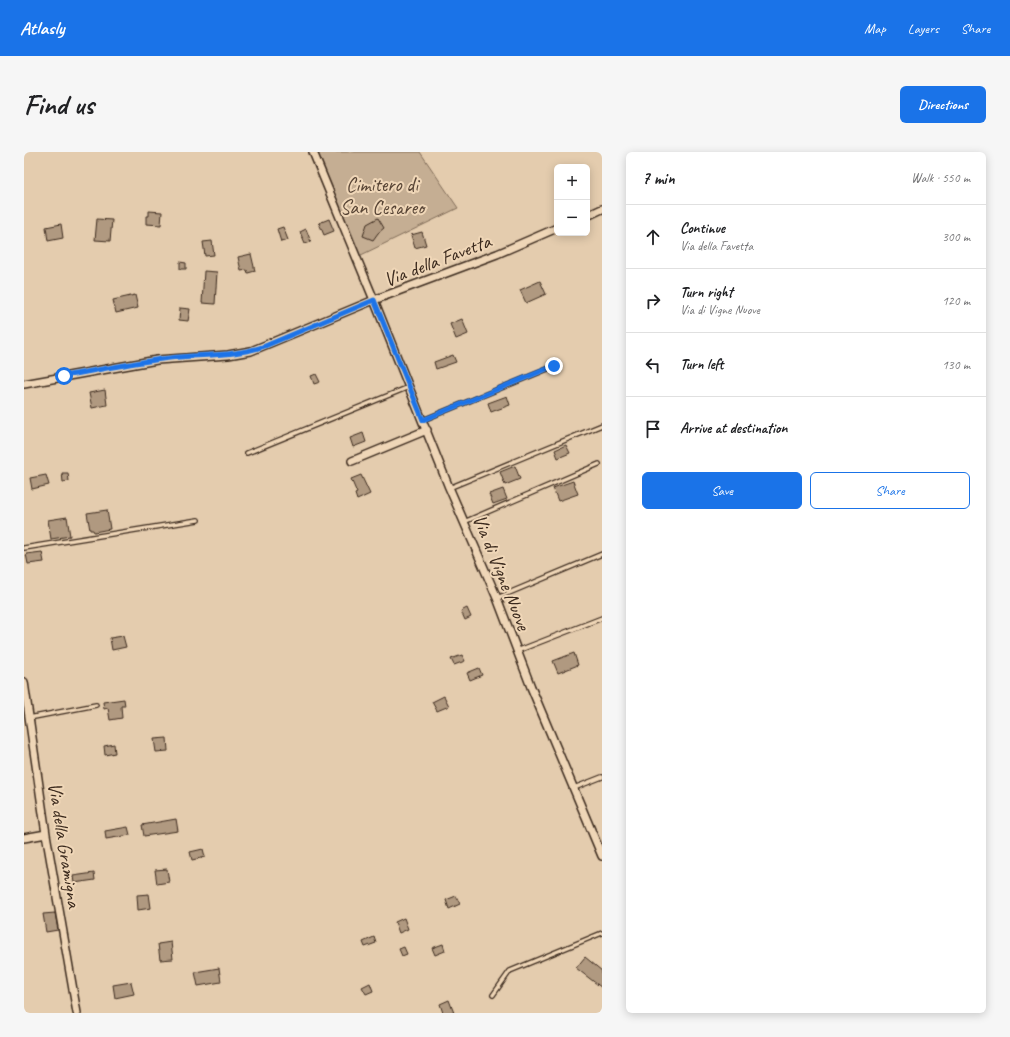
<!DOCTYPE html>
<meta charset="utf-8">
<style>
body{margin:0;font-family:Caveat,sans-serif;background:#f6f6f6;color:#202124}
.controls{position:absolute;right:12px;top:12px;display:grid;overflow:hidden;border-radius:6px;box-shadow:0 2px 10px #0003}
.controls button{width:36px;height:36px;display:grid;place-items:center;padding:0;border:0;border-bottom:1px solid #e0e0e0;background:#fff;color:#202124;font:20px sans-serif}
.stop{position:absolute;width:12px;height:12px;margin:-9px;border:3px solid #1a73e8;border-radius:50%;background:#fff}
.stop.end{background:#1a73e8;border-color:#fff;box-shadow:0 1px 4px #0008}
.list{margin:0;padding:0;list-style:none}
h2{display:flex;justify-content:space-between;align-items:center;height:52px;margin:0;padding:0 16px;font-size:17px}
h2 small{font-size:13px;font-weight:400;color:#757577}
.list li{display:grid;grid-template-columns:26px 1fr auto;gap:12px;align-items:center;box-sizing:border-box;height:64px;padding:0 16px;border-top:1px solid #e0e0e0}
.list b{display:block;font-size:15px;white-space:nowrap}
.list p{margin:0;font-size:13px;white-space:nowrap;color:#757577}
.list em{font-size:13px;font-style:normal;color:#757577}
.actions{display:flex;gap:8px;padding:12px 16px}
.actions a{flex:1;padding:9px 0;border:1px solid #1a73e8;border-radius:6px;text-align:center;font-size:14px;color:#1a73e8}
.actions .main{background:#1a73e8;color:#fff}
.icon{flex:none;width:22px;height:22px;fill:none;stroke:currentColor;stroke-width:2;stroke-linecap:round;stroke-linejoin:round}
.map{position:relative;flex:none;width:578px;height:861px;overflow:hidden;border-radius:6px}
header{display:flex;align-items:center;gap:24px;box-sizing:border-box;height:56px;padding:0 20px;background:#1a73e8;color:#fff}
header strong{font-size:19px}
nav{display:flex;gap:22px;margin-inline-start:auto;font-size:14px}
.intro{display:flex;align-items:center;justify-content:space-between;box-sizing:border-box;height:96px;padding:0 24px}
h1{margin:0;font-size:28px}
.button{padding:10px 18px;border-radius:6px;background:#1a73e8;color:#fff;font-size:14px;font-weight:700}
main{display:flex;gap:24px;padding:0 24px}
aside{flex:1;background:#fff;border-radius:6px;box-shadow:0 2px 10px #0003}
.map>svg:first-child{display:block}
</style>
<header>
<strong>Atlasly</strong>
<nav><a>Map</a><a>Layers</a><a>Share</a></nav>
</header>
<div class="intro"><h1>Find us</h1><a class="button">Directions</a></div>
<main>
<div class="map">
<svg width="578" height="861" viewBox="0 0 578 861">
<rect width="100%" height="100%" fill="#e4ccae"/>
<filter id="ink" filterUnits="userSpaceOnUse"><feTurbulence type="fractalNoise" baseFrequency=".025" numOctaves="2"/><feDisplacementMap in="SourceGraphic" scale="8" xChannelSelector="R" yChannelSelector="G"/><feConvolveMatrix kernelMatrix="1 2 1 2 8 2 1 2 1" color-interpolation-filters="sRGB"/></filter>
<g filter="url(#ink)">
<!-- green -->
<path fill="#c5ae93" stroke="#806c58" d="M292,0H396L434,56L335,104Z"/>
<!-- building -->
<path fill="#b09980" stroke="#3b2a1e" d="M125,59L138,60L137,73L122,72V64H125Z
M354,66L360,76L354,81L349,88L339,84L343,72Z
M73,67L88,68L86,89L71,88Z
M305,67L310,79L300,83L295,71Z
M37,72L39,86L24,89L22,75Z
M259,75L264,88L257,90L253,77Z
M282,77L287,90L281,92L276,80Z
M398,80L402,93L391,96L387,83Z
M188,89L190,103L181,104L179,90Z
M227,102L231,119L224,121L223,118L217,119L214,105Z
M156,110L162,111V117H156Z
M180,119L193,120L191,152L178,151Z
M516,129L522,142L502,151L496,138Z
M111,143L114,156L92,161L89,148Z
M156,156L166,157L164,169L155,168Z
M438,167L444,182L432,187L426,172Z
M429,203L432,210L412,217L410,210Z
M292,222L296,230L290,232L287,224Z
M81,238L83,253L68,256L65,241Z
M483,244L486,253L467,260L464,251Z
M339,281L342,290L329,295L326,286Z
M542,293L546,301L534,306L531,298Z
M491,314L496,327L481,333L476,320Z
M38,321H44L45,329L39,330Z
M22,323L25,333L8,337L6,326Z
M337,323L346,342L333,348L331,342L333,341L327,327Z
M549,329L554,342L534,349L529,336Z
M479,337L483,347L469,352L465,342Z
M83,358L86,377L70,380L69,378H66L63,361Z
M43,365L46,384L27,387L24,368Z
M18,400L20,410L4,412L2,402Z
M443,456L447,465L441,468L437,459Z
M99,484L102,495L88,498L86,486Z
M550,501L554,513L534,521L529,509Z
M438,503L441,509L430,513L427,507Z
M455,516L458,523L446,528L443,521Z
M420,544L425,554L413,559L408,550Z
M100,547L101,554H97L98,566L86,568L84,556L80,557L79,550Z
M143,586L144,599L132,600L130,587Z
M90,592L91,601L81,603L80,594Z
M152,667L154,679L120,684L118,673Z
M104,675L106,683L82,687L81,679Z
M179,697L181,705L168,708L166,700Z
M143,717L145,730L133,732L131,718Z
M70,721L71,728L50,731L49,724Z
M125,742L127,756L114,758L113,743Z
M432,744L436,752L425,757L422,748Z
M31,761L34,778L22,780L19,762Z
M380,766L384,777L375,781L371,770Z
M350,785L352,791L341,795L339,790Z
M147,790L149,807L136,808L134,792Z
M419,792L421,799L411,803L408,796Z
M380,795L383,802L378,804L375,797Z
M561,805L578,819V836L552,816Z
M195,816L197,830L174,834L171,820Z
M107,830L110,842L91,846L89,833Z
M346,831L349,839L342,842L338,835Z
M425,848L430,861H419L416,852Z"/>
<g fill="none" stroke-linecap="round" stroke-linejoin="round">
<!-- service casing -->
<g stroke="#3b2a1e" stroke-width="6">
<path id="service" d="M399,268L531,214
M223,301L385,235
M425,336L578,273
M440,370L575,312
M0,396L174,368
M473,446L578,402
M493,499L578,466
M5,566L72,553
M550,636L578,625
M469,843L486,819L578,781"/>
</g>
<!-- minor casing -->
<g stroke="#3b2a1e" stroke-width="10">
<path id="minor" d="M289,0L350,148L424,333L473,446L507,535L578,704
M563,64L578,57
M0,232L133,208L204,203L227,199L350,148L473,102L533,76
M328,309L403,278
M0,530L22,682L53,861
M0,686L22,682"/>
</g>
<!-- service -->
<use href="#service" stroke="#efd6b7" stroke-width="3.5"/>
<!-- minor -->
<use href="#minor" stroke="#efd6b7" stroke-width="7"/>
</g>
</g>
<g fill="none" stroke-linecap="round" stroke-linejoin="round" filter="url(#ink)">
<!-- route -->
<path stroke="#1a73e8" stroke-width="5" d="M40,224C75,218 111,210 146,206C179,202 210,205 241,194L350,148L399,268L530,214"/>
</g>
<g text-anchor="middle" stroke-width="4" stroke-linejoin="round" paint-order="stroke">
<!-- park labels -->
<g font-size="20" fill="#574435" stroke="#efd6b7">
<text x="358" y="39">Cimitero di<tspan x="358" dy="23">San Cesareo</tspan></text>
</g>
<!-- street labels -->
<g font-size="20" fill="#3b2a1e" stroke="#efd6b7">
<text transform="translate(413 108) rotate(-21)" y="7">Via della Favetta</text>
<text transform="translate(478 420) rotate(68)" y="7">Via di Vigne Nuove</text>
<text transform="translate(41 693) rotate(81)" y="7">Via della Gramigna</text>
</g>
</g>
</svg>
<div class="controls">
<button>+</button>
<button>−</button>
</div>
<div class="stop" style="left:40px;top:224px"></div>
<div class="stop end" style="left:530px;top:214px"></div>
</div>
<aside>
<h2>7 min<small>Walk · 550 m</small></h2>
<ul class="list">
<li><svg class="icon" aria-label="ahead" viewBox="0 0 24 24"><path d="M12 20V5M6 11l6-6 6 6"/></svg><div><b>Continue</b><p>Via della Favetta</p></div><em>300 m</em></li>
<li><svg class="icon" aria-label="right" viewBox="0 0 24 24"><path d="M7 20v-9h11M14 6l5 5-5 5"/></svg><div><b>Turn right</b><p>Via di Vigne Nuove</p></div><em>120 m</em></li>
<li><svg class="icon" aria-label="left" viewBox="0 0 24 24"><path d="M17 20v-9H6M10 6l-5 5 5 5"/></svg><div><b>Turn left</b></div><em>130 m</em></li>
<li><svg class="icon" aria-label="arrive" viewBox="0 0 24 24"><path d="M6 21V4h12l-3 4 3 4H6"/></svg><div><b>Arrive at destination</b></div></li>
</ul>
<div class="actions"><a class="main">Save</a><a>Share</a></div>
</aside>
</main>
